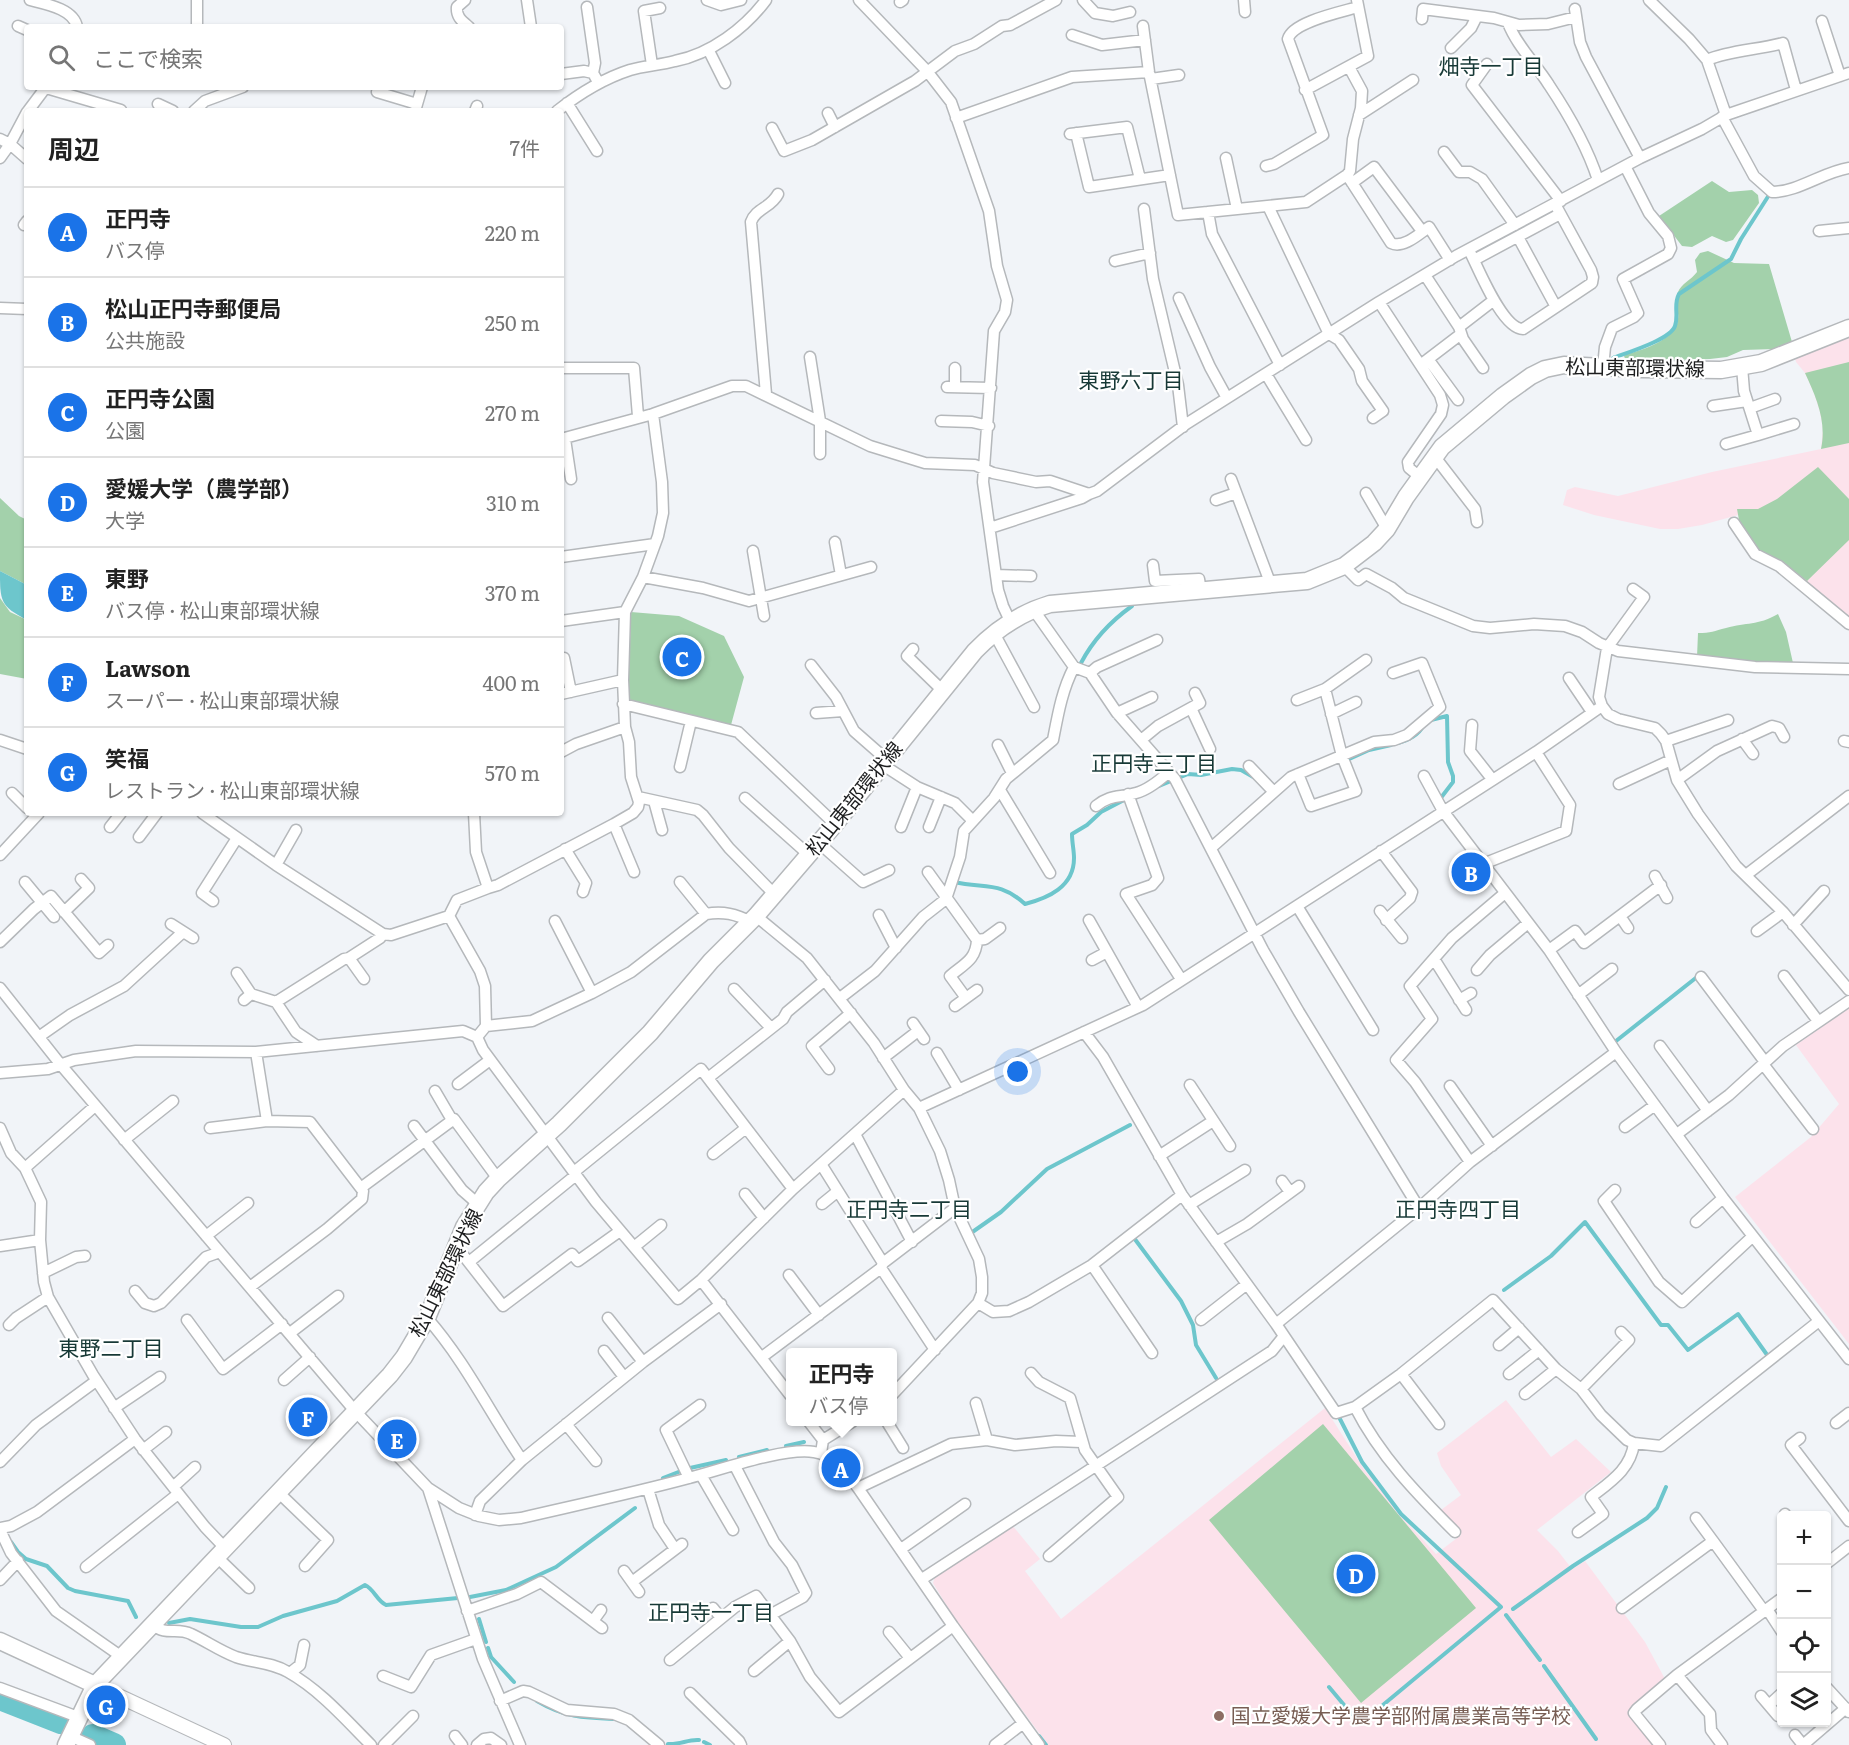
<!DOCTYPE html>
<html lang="ja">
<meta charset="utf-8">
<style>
body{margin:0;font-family:Literata,"Noto Sans JP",serif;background:#f6f6f6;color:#222}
.controls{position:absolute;right:18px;bottom:18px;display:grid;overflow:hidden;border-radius:6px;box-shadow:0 2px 4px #0004}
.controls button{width:54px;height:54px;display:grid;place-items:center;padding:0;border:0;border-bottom:2px solid #e0e0e0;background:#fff;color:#222;font:30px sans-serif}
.you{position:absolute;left:1018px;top:1072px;width:21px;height:21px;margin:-15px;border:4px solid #fff;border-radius:50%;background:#1a73e8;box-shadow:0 0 0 9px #1a73e833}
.badge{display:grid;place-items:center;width:39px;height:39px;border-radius:50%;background:#1a73e8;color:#fff;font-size:20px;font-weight:700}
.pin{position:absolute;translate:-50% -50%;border:3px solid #fff;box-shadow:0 2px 6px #0006}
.popup{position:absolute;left:786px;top:1348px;width:111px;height:78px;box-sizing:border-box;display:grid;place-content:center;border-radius:6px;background:#fff;filter:drop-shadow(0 2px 4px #0005);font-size:20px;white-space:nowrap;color:#767676}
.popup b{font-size:22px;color:#222}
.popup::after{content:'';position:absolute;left:50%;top:100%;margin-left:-12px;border:12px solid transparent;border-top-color:#fff}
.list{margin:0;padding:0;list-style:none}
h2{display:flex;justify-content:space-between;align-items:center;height:78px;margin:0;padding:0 24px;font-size:26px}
h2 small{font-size:20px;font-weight:400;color:#767676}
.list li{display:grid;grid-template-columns:39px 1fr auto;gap:18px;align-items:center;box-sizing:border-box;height:90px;padding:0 24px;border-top:2px solid #e0e0e0}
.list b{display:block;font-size:22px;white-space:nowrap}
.list p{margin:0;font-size:20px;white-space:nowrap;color:#767676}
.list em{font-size:20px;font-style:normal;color:#767676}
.icon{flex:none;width:33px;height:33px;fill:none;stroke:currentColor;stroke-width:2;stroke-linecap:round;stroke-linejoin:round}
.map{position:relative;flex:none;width:1849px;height:1745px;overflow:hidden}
.search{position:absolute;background:#fff;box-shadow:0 2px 4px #0004;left:24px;top:24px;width:540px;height:66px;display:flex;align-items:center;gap:15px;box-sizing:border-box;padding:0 21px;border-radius:6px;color:#767676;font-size:22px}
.panel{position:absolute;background:#fff;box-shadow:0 2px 4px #0004;left:24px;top:108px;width:540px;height:708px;border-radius:6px}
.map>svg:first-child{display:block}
</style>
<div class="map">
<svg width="1849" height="1745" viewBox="0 0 1849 1745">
<rect width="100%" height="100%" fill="#f1f4f8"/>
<!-- education -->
<path fill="#fce2eb" d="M1849,337V618L1782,561L1762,553L1739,520L1738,515L1702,525L1678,529H1660L1594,515L1563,505L1567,490L1575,487L1618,496L1712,472L1821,449L1823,428L1820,412L1814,393L1805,373L1796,362L1795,357Z
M1849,1008V1344L1735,1197L1811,1137L1839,1104L1796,1045Z
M1506,1400L1551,1457L1576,1439L1611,1472L1537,1530L1558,1551L1572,1569L1585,1561L1645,1642L1665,1679L1635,1704L1629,1713L1655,1745H1048L956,1621L933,1583L935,1577L1012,1525L1040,1559L1025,1571L1061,1619L1325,1408L1364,1469L1401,1516L1436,1554L1461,1535L1441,1510L1461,1495L1441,1466L1437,1453Z"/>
<!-- green -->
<path fill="#a3d1ab" d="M1712,181L1729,192L1752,190L1758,195L1759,203L1733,240L1726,242L1712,236L1692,247L1682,246L1659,216Z
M1708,251L1734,263L1769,264L1792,342L1774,349L1743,350L1727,357L1710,359L1671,360L1625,359L1624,356L1627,354C1643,350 1677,339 1678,319C1679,310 1675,301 1678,292C1681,284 1691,280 1697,272L1695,260L1700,253Z
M1849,362V443L1821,449C1827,421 1816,397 1805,373Z
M1818,467L1849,499V540L1807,581L1781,561L1758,550L1739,520L1737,509H1758L1777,499Z
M0,498L19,516L27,520V585L0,571Z
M0,598L10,612L27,620V679L0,674Z
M631,612L679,616L724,636L744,677L731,725L628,700Z
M1778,614L1786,632L1793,663L1771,664L1697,657L1698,633C1711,633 1714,631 1726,628C1747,622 1757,626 1778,614Z
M1323,1424L1476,1608L1361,1703L1209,1520Z"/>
<!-- water -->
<path fill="#6dc6cc" d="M0,571L27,585V620C0,606 0,601 0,571Z"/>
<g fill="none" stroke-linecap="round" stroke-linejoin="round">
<!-- stream -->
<path stroke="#6dc6cc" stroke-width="4" d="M1613,358C1626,353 1670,340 1675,326C1679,315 1673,305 1679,294L1731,259L1741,239L1769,195
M1081,663C1093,640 1111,621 1132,606
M1431,720L1447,716L1448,762L1453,776V782L1440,799
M1398,743C1407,741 1419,735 1423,726
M1347,760L1369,750L1391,745
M1159,786L1188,774L1201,775L1232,769L1241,770L1255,778
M954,882C985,889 1000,881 1025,904C1048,898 1074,887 1074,858C1074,850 1072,843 1072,834L1087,825L1101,812L1124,800
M1616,1041L1697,977
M971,1233L1001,1212L1047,1169L1130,1125
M1134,1238L1181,1301L1193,1325L1196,1345L1216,1378
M1504,1290L1551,1256L1585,1222L1661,1325H1668L1688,1350L1738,1314L1770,1359
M786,1446L804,1442
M739,1457L767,1450
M690,1468L726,1460
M663,1478L681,1471
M11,1542L18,1552L26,1559L47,1566L68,1588L75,1591L128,1601L136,1617
M470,1597L506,1590L556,1567L635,1508
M1513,1609L1573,1566L1647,1518L1657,1508L1666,1487
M1506,1615L1540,1660
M479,1619L486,1642
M169,1623L190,1619L241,1627H258L283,1616L337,1601L365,1585C374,1589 377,1601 386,1605L458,1598
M488,1648L491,1657L514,1682
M1544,1666L1596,1739
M1329,1687L1360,1724L1501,1607L1401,1514L1362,1462L1340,1419
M537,1701C564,1717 583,1718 613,1719
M1039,1736L1046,1745
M704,1742L710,1745
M668,1744C680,1745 688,1739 699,1740"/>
<!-- river -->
<path stroke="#6dc6cc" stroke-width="24" d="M0,1698L61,1722
M93,1736L114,1745"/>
<!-- minor casing -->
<g stroke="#b5b8bb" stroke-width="13">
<path id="minor" d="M30,0C46,4 74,9 77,27
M465,0L457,7C456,17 462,21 469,27
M527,0L531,27
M707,0L721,5L741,0
M859,0L927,71L951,102L989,211L997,266L1007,300L1005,312L994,331L983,482L998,590L1003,606L1010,621
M1083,0L1095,13L1113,16L1130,12
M1244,0L1245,12
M1649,0L1689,39L1707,60L1726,115
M900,2L903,0
M587,7L595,63L593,73L598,82
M1575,9L1580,42L1586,57L1640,158
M1422,19L1423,9L1494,18L1519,25L1548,24L1576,17
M1822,21L1840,76
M1508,23C1517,46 1536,64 1549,85C1569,115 1587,146 1598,180
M18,26L27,30
M1143,26L1149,72L1178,215L1306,202L1347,175L1350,171L1353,139L1361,108L1362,91L1349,67
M197,27V0
M1072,35L1102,45L1145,40
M1451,48L1471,28L1477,16
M708,49L725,83
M1707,60C1730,50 1758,50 1783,43L1796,90
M1487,64L1472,85L1561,201
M652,65L644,11L660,8
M561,74L584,71L593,73
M1151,79L1179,75
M46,88L121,110
M1305,90L1368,56L1357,0
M377,92L417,104
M567,103L597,151
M158,104L173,111
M28,111L46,87
M194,111L205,101L243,87
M415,111L422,87
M475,111L477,106
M557,111C580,93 602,79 630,70C644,66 660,65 675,61C711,54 745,28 766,0
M828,113L835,127
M1359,115L1413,80
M1722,117L1754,176L1772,192C1798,192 1823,172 1849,168
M956,118L1072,77L1149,72
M772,128L784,151L812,140L915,81L955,51L974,44L1002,26L1010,25L1056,0
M1076,133L1089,187L1170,175
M1070,134L1127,127L1140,179
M0,139L10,144L27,159
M1444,152L1459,172H1470L1482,179L1515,225
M0,158L10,144L27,112
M1226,158L1237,209
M1266,166L1274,164L1323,135L1288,39C1292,22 1341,12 1358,7
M1347,175L1391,243C1403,249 1419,234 1429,227L1450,260
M1352,183L1374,167L1422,231
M1268,206L1329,334L1339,340L1359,369L1362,381L1383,411L1373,418
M1144,209L1153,279L1178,385L1183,427
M1208,212L1212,234L1280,365
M24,225L27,221
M1819,231L1849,228
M1518,237L1556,307
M1469,250C1478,267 1502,329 1523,329L1592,283L1593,277L1591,270L1555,204
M1474,260L1560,214
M1115,261L1150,253
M1425,275L1459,327L1463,339L1483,368
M1179,298L1210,367L1227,398
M1379,302L1440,395L1443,405L1441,414L1408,462L1409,468L1420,477
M0,308L27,309
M1459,327L1494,300
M810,357L820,421V454
M1428,359L1458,400
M1423,363L1461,334
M1603,367L1605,347L1612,328L1634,317L1638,313L1623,279L1668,254L1671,248L1668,236L1649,213L1625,166
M561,368H634L638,416
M955,368V387
M1266,374L1306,440
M947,387L991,388
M766,394L751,222C756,208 771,208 778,194
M1713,406L1747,401
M1750,408L1775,399
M941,421L972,422L989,426
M1758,435L1794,424
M561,439L653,414L732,386H746L870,446L925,463L975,465L993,473L1036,482L1050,481L1089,494L1097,491L1186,424L1379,302L1456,256L1640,158L1702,129L1726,115L1849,73
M565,439L571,479
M1726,444L1758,435L1744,391L1742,367
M1435,457L1475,509L1477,522
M1231,479L1271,585
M1366,493L1387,529
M1216,500L1236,493
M1734,523L1755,554L1779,566L1849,624
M990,528L1082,498L1089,494
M835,542L841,575
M753,551L764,616
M561,557L655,544
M1153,565L1155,581L1199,579L1201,591
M1344,566L1358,580L1366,574L1392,588L1404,598L1473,626L1490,628L1534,624L1565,626L1582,632L1599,643L1618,651L1755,667L1849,669
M996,575L1031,576
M643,577L703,588L749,601L871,567
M1633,589L1644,597L1607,648L1599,697L1602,706L1608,714L1618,719L1655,728L1661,734L1666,741L1677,780L1698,814L1736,866L1783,912L1849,990
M1033,609L1074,667L1090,673L1117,713L1175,779L1263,950L1299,1012L1419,1208
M561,621L625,612
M994,633L1034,707
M913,649L907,656L943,691
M564,658L571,692
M811,665L836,697L854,731L887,760
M1090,673L1097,667L1157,640
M1569,678L1592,712
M561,694L623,680
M1297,700L1325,689L1366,660
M623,704L738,732L835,824
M1191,708L1210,749
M816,713L843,711
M1117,713L1152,697
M1331,714L1356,702
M1472,725L1470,751L1492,779
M1742,739L1753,754
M0,740L27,749
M1141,740L1158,726L1200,703L1195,693
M1666,741L1728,720
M1844,741L1849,742
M998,745L1012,773
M561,752L576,744L625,727L623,680L625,612L643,577L658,536L663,513L662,482L653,414
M883,765L917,787L955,803L972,820
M1249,766L1274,792
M680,767L691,721
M1298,774L1311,806L1356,791L1342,756L1325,689
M1424,776L1443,811L1549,950L1616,1052L1723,1198L1849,1359
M1677,780L1717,751L1772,726L1779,728L1784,737
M1619,784L1671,760
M1000,790L1050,873
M12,793L27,808
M1128,794L1158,878L1152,885L1126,894L1181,979
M638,797L697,810L703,815L729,848L775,895
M745,798L809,855
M654,801L662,830
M1096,806C1111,794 1119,798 1136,793C1148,790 1160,780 1169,772
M202,813L276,865L383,934L391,935L449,916
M474,813L476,852L488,888L457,900L449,916L480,971L485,986L486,1026L477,1037
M614,824L634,872
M110,827L121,813
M901,827L917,787
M929,827L941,797
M139,837L157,813
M819,843L863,882L889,870
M1211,848L1291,777L1374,742L1394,740L1407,735L1440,707L1422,663L1393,673
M565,849L586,883L583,892
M1381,851L1412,892L1410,898L1386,920
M0,855L39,813
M1483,864L1566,831L1570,805L1536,752
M276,865L296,830
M928,872L977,940C976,960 964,964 950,976L966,998
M1746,875L1849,796
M1655,876L1667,898
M25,882L54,917
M680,882L706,914C723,911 736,914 751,922
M488,888L498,885L614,824L633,813L638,807L639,802L631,777L629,742L625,727
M213,901L202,893L237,838
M1297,906L1373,1030
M1380,911L1402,938
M64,912L89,888L81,879
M879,915L896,948
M756,916L807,958L874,1043L904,1090L919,1108L940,1151L949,1180L955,1208L979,1259L982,1277V1293L978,1303L892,1395
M1620,916L1628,928
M1089,920L1138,1007
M555,921L592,993
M171,924L193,938
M1793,925L1824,891
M1757,931L1783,912
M977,940L985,939L1000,928
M0,942L34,909L51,896L99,953L108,945
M1549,950L1575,931L1584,943L1661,885
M1434,959L1466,1010
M1092,960L1107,952
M1477,970L1490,955L1528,923
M237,973L251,994L244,1000
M1784,976L1818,1021
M1701,977L1765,1062
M364,979L349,958L380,938L383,934
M0,988L61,1065L355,1411L428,1488L459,1508L479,1516L499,1520L521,1518C577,1505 633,1493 689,1478C720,1470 784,1447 814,1452C835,1455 846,1472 858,1488L953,1626L1039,1745
M734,989L771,1028
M251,994L276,1002L296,1032L317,1046
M1578,995L1612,969
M840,998L875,971L923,917L946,899L960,857L964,831L994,798L1006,779L1053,740C1058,714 1062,690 1074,667
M1459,1000L1471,993
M276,1002L344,959L349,958
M955,1006L977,990
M913,1023L924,1039
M486,1026L532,1021L592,993L631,972L706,914
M1084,1032L1103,1057L1182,1195L1276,1324L1336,1413L1355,1407L1401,1374L1493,1300L1556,1369L1581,1389L1601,1415L1627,1440L1634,1443L1661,1446L1819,1321
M40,1036L70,1015L124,986L183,932
M1660,1046L1708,1111
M256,1052L267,1121
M937,1053L959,1090
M883,1058L918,1031
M1763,1064L1813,1129
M829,1069L812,1046L851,1013
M0,1073L48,1069L74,1060L136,1051L256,1052L463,1031L477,1037L483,1050L596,1202L678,1299L701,1280L793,1189L904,1090
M708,1078L783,1019L787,1012L825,980
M458,1084L490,1060
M1190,1085L1230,1146
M1450,1086L1492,1146
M435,1091L452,1120
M919,1108L1143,1005L1536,752L1602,706
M414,1126L462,1190L478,1204
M1625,1127L1655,1105
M0,1128L11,1153L25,1168L41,1202L40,1240L44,1282L48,1297L93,1375L135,1439L205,1527L225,1548
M210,1128L267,1121L310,1122L363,1191L362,1199L327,1229L250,1287
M855,1134L912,1242
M1677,1134L1729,1095L1783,1046L1849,1001
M124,1140L173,1101
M713,1154L746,1128
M1159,1156L1213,1121
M1470,1162L1415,1082L1396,1060L1432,1019L1410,986L1452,938L1505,893
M821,1164L883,1263L881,1268
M25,1168L95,1106
M574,1172L701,1069L793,1189
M1282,1181L1290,1192
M362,1187L454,1119L498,1179
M1615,1190L1604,1201L1659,1282L1682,1302L1752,1237
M745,1194L764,1218
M822,1204L838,1191
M1189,1205L1245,1170
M1696,1222L1723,1198
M206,1236L248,1203
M1216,1242L1247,1224L1299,1186
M0,1246L40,1240
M456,1246L503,1306L572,1254L578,1261L620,1231
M634,1247L661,1225
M469,1262L576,1175
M883,1263L955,1208
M1092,1265L1152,1353
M43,1273L76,1257L85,1256
M789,1275L819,1315
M701,1280L790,1395
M135,1291L145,1303L154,1306L161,1303L206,1257L220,1252
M978,1303L993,1312L1009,1311L1029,1302L1092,1265L1182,1195
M427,1318C465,1361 490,1413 522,1460L643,1362L721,1304
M608,1318L643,1362
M187,1320L223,1369L282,1324
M1201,1320L1247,1284
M1276,1324L1419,1208L1470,1162L1616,1052
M9,1325L16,1318L48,1297
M290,1333L338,1296
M1499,1345L1519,1328
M604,1351L624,1377
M762,1357L881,1268L935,1350
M1031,1373L1039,1382L1070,1398L1085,1450L1118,1497L1049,1556
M1401,1374L1439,1424
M1509,1374L1539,1350
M284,1380L310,1357
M1581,1389L1629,1340L1621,1332
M1525,1394L1556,1369
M976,1403L987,1440
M1355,1407C1380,1456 1417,1494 1455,1532
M114,1408L160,1377
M809,1422L823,1440L821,1453
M887,1422L903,1448
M1836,1423L1849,1413
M566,1424L596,1461
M1800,1438L1791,1445L1849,1521
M823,1440L852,1422
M143,1450L166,1432
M0,1462L36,1425L96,1381
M735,1466L774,1542L792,1565L806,1593L803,1597L770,1615
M701,1475L733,1530
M689,1478L666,1430L700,1405
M173,1487L195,1467
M428,1488L483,1659L520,1745
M858,1488L951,1444L987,1440L1015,1445L1056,1441L1081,1442
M648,1489L659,1525L675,1549
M278,1492L328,1540L305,1566
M1785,1514L1786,1516
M475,1515L480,1501L522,1460
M1696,1518L1713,1541
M0,1528L11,1526L37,1512L135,1439
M0,1530L11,1553L56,1611L122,1657
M1578,1532L1603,1514L1591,1497C1610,1482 1631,1469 1634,1443
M901,1549L965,1504
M217,1557L249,1588
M1826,1564L1849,1546
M86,1567L178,1494
M624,1571L639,1592
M922,1579L1272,1351L1284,1336
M0,1580L18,1561
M632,1582L682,1544
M713,1608L721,1618
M1622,1608L1713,1541L1764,1611
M1767,1609L1782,1632
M467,1611L517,1594L541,1582L602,1628
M593,1621L601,1610
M153,1625C166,1636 177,1627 191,1634C206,1641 220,1651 236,1657C254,1663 271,1662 288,1672C320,1690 345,1719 371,1745
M889,1632L910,1658
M670,1660L735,1607L756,1596L790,1641L810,1677L839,1712L953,1626
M754,1671L790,1641
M290,1673L300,1665L304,1645
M1677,1675L1710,1714L1711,1730L1722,1745
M383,1676L411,1687L431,1655L476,1639
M1826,1687L1849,1712
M0,1688L78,1717
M690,1693L739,1741L741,1745
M1761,1696L1778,1716
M500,1701L523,1691L529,1692L567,1710L614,1714L629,1720L659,1745
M1769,1705L1782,1693
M1795,1735L1803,1745
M70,1736L90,1745
M455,1736L462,1745
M384,1745L413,1716
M477,1745L484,1739L491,1738L501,1745
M995,1745L1022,1724
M1660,1745L1634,1713L1637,1709L1677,1675L1782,1598
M1803,1745L1846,1708"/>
</g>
<!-- tertiary casing -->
<g stroke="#b5b8bb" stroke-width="16">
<path id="tertiary" d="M95,1685L224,1745"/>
</g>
<!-- primary casing -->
<g stroke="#b5b8bb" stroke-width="19">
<path id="primary" d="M0,1641L95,1685
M66,1745L95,1685L390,1375L404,1357L427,1318L464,1227L486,1192L498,1179L559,1124L650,1033L711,961L756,916L835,824L975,651C997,628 1020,613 1050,604L1307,581L1344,566L1374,543L1387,529L1406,497L1442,447L1503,396L1531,376L1545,369L1564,365L1642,369L1721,370L1761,363L1849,328"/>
</g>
<!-- minor -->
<use href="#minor" stroke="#fff" stroke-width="10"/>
<!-- tertiary -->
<use href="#tertiary" stroke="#fff" stroke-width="14"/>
<!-- primary -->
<use href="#primary" stroke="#fff" stroke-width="16"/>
</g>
<!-- markers -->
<circle fill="#8d6e63" stroke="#fff" stroke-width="2" cx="1219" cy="1716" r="6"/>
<g text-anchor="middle" stroke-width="4.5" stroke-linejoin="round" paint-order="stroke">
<!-- street labels -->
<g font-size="20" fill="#1c1d1e" stroke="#fff">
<text transform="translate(1635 368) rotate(1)" y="7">松山東部環状線</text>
<text transform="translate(854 799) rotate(-51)" y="7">松山東部環状線</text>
<text transform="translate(446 1273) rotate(-64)" y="7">松山東部環状線</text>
</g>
<!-- education labels -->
<g font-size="20" fill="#785e54" stroke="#fff" text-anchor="start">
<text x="1231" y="1723">国立愛媛大学農学部附属農業高等学校</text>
</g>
<!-- neighbourhood labels -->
<g font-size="21" fill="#173936" stroke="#fff">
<text x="1491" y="74">畑寺一丁目</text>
<text x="1131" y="388">東野六丁目</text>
<text x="1154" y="771">正円寺三丁目</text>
<text x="909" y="1217">正円寺二丁目</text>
<text x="1458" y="1217">正円寺四丁目</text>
<text x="111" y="1356">東野二丁目</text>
<text x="711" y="1620">正円寺一丁目</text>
</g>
</g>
</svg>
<div class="controls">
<button>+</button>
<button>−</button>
<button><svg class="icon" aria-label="locate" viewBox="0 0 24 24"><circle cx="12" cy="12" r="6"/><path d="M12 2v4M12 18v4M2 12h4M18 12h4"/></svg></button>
<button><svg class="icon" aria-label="layers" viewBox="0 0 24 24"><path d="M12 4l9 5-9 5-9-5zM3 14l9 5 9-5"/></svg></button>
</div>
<div class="you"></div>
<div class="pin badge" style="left:841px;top:1468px">A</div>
<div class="popup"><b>正円寺</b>バス停</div>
<div class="pin badge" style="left:1471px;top:872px">B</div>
<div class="pin badge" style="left:682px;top:657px">C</div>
<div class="pin badge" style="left:1356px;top:1574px">D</div>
<div class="pin badge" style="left:397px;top:1439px">E</div>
<div class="pin badge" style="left:308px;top:1417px">F</div>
<div class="pin badge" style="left:106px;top:1705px">G</div>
<div class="search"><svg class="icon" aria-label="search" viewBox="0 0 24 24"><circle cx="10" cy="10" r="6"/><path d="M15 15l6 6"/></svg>ここで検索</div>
<section class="panel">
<h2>周辺<small>7件</small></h2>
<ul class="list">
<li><span class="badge">A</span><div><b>正円寺</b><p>バス停</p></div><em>220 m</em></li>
<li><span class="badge">B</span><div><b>松山正円寺郵便局</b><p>公共施設</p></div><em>250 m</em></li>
<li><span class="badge">C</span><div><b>正円寺公園</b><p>公園</p></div><em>270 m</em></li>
<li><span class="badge">D</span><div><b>愛媛大学（農学部）</b><p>大学</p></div><em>310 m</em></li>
<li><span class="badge">E</span><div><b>東野</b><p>バス停 · 松山東部環状線</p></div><em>370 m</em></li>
<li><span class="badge">F</span><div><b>Lawson</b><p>スーパー · 松山東部環状線</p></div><em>400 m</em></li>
<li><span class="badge">G</span><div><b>笑福</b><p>レストラン · 松山東部環状線</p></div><em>570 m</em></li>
</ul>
</section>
</div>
